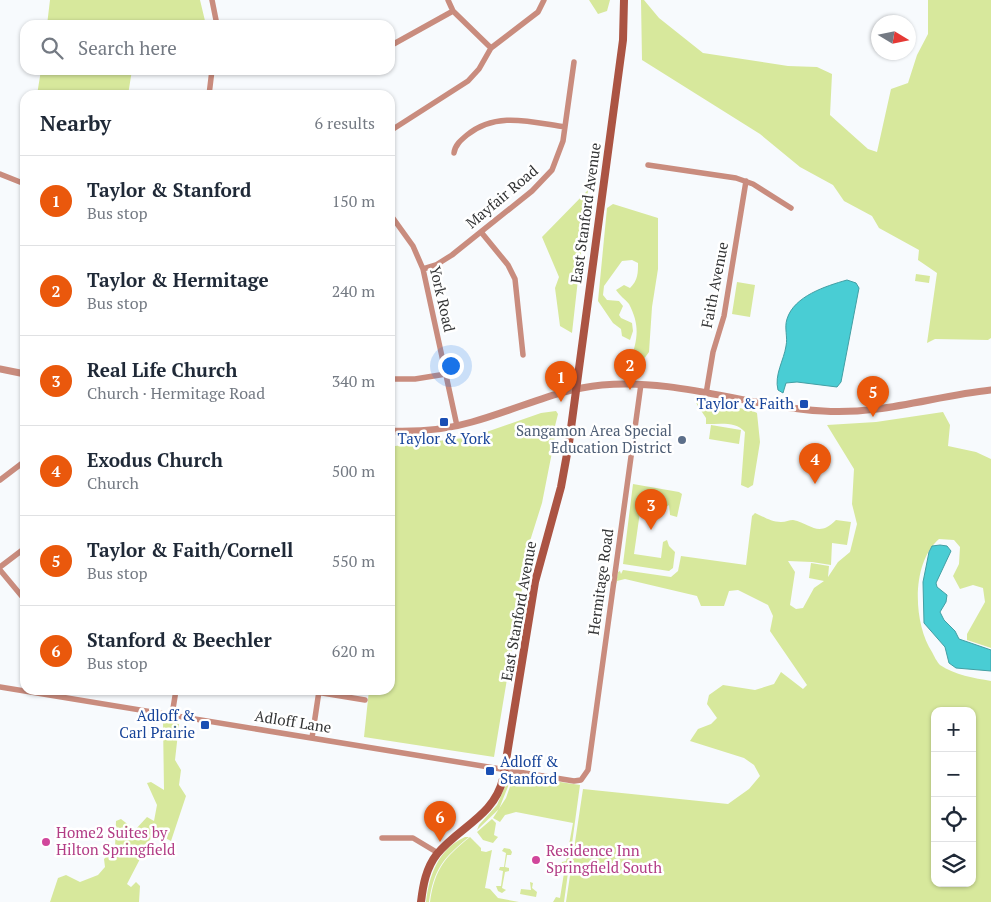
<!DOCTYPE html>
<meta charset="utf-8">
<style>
body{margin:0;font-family:"PT Serif",serif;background:#f2f2f3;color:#1f2937}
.controls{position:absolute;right:15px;bottom:15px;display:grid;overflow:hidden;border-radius:10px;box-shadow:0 1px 4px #0004}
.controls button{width:45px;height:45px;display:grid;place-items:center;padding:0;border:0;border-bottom:1px solid #e0e1e3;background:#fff;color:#1f2937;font:25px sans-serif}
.compass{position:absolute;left:871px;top:15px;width:45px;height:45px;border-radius:50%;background:#fff;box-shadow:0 1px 4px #0004;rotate:100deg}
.you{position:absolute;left:450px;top:365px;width:18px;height:18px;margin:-12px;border:4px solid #fff;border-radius:50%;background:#1a73e8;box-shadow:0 0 0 8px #1a73e833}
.badge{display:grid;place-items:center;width:32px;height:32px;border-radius:50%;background:#ea580c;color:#fff;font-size:16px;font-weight:700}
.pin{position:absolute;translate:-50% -41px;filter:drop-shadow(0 1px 2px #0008)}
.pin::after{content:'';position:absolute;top:26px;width:18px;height:15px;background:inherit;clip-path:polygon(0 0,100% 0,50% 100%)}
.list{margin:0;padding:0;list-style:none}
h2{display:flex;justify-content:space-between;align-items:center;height:65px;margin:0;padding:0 20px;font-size:21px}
h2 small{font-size:16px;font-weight:400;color:#747a83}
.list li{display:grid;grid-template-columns:32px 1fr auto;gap:15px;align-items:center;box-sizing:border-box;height:90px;padding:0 20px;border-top:1px solid #e0e1e3}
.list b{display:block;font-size:19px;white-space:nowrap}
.list p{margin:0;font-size:16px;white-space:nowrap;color:#747a83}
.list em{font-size:16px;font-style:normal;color:#747a83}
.icon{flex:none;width:28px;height:28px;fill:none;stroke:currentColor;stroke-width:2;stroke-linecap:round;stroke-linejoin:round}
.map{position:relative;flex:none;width:991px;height:902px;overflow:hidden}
.search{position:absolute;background:#fff;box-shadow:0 1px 4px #0004;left:20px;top:20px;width:375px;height:55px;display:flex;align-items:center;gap:12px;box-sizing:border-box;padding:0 18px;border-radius:15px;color:#747a83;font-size:19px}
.panel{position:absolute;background:#fff;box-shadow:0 1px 4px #0004;left:20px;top:90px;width:375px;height:605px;border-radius:15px}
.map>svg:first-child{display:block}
</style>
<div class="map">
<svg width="991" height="902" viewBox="0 0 991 902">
<rect width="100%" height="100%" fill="#f7fafd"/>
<!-- green -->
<path fill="#d7e89c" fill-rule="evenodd" d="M50,0H200L206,25H47Z
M589,0H610L607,11L598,14Z
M641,0H644L659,18L703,53L788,66L817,67L832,74L830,115L868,149L877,152L891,89L908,83L917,55L928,34V0H991V338L988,340L935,339L927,343L937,273L918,260L919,250L879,228L872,216L844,201L833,185L800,167L760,134L642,60Z
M41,70H132L128,95H37Z
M588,190L572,333L560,326L555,288L559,277L542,237Z
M613,204L658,218V269L652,307L649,352L641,363L630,361C638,339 640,325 629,304C625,299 620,296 616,290L624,285L630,288C638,280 638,273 638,263L632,260L622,261L604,286L603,295L607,300L619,301L623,306L619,315L621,318L632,323L633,331L630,340L622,336L621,329L613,323L598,301L607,208Z
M916,274L930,276L929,283L915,281Z
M737,282L755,285L750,317L732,314Z
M699,401L751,410L757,413L760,442L753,485L748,488L741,485L745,432C736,421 720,424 706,424V418L696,403Z
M556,411L558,414L553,434L555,437L542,503L530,541L494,757L364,737L369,690H390V491L395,446L472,437L541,413Z
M943,412L950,425L948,446L976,452L991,459V648L967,640V634L985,602L983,588L973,585L960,589L953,576L959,564L960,547L954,540L939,539C911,563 913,623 932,652C934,656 937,662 940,665C955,675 974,678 991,681V902H566L583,789L728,804L749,789L760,776L754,765L744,758L690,741L698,729L711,724L717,718L707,704L709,695L723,685L755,690L774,684L781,672L803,689L807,685L770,631L773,616L768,605L738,590L729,591L724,606H701L697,596L625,579L617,581L615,587L618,572L620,571L621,574L623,570L671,577L678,571L681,556L746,565L752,516L755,513C764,517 771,522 781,522C786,522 789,520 793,520C812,524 818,538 836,520L851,522L847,545L832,543L831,565L812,562L788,561L795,572L790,605L796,609L803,608L814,588L824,581L809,578L811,563L829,566L828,577L838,562L850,552L857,524L852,504L854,469L827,425L876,422ZM935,711H972V883H935Z
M711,425L741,430L739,444L709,439Z
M633,484L679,492L682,494L677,517L670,515L669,505L665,508L641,505L634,554L661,558L663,542L667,540L669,546L675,552L673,568L669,571L623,564Z
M163,721L179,724L175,760L181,770L179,785L186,796L171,841L154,832L127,884L131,887L136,882L140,886L139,902H50L58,878L66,875L80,882L98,875L105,867L104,859L115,848L116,821L121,819L135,830L147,817L154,821L157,805L147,783L151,782L164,790Z
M514,775L580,785L564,902H553L556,897L560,898L564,873L560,871L562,862L566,861L573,823L516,812L505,815L500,822L493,818L506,798Z
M511,779L499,809L477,830L479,825L497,805L508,780Z
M492,819L496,823L494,835L498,837L493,843L483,840L477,832Z
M465,837H469C443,858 434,869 429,902H426C429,876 438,849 465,837Z
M470,837L481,848V851L486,852L492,850L485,888L490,889L498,898L519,902H430C435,869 444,858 470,837Z
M504,848L510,849L512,852L511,855H507L505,867L509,868V871L505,872L502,888L506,890L502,893L498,891L496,886H501L503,871L499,870L500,867H504L506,853L502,851Z
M530,882L533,883L532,888L537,892L536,897L520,894L521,889L531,890Z"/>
<!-- water -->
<path fill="#49cdd4" stroke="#429fa4" d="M847,280L856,283L859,288L841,382L837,387L797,382L786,383L783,393L778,390C774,375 784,360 786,346C788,337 784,328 787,319C794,296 826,286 847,280Z
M940,545L947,546L951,551L936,583L937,587L947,595L946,602L940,612L944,620L955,631L959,639L991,650V671L956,668L949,663L945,647L924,623L923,582L929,552L932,546Z"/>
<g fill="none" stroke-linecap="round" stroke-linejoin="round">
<!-- minor -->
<path stroke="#c98c7e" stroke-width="5.5" d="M212,0L217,25
M448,0L453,11
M390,46L453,11L491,48
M209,95L212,70
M390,131L468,81L479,69L491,48L538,12L544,0
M454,153C455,145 461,140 467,135C496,111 531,122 565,127
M648,165L736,178L753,184L791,208
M0,174L25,184
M390,214L413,246L423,269L457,426
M481,232L508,265L515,279L523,355
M423,269L436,265L452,255L532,191L552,170L563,141L574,62
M390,379H415L446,374
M706,394L713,352L724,316L746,181
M0,480L25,461
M0,567L25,548
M0,570L25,600
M0,687L574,781L581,780L588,770L641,384
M304,690L365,700
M172,715L176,690
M312,738L319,691
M382,838H413L438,853"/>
<!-- tertiary -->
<path stroke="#c98c7e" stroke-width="7" d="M0,369L25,374
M390,431C418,432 445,430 472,422C516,410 557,389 602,385C677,378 749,407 823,411C881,415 934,396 991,390"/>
<!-- secondary -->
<path stroke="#ab5443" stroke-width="8" d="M421,902C423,885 426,868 437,854C459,827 494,816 503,779L535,582L561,487L569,443L623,40L624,0"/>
</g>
<!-- markers -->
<g fill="#1a4fb4" stroke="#fff" stroke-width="2">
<rect x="799" y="399" width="10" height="10" rx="2.5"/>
<rect x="439" y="417" width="10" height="10" rx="2.5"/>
<rect x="200" y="720" width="10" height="10" rx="2.5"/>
<rect x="485" y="766" width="10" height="10" rx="2.5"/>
</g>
<circle fill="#5c6f8a" stroke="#fff" stroke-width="2" cx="682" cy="440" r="5"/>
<g fill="#d1479c" stroke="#fff" stroke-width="2">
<circle cx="46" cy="842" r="5"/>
<circle cx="536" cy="860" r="5"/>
</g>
<g text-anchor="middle" stroke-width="5" stroke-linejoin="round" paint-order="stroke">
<!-- street labels -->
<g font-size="15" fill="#333435" stroke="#fff">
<text transform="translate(502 197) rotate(-40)" y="5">Mayfair Road</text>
<text transform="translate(586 213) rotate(-82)" y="5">East Stanford Avenue</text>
<text transform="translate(715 285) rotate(-79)" y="5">Faith Avenue</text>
<text transform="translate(442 299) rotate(77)" y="5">York Road</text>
<text transform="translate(601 582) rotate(-82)" y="5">Hermitage Road</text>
<text transform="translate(519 611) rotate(-80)" y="5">East Stanford Avenue</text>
<text transform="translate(293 722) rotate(9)" y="5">Adloff Lane</text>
</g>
<!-- transit labels -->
<g font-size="15" fill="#164399" stroke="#fff" text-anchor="end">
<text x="794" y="409">Taylor &amp; Faith</text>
<text x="444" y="444" text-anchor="middle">Taylor &amp; York</text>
<text x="195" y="721">Adloff &amp;<tspan x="195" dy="17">Carl Prairie</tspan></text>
<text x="500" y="767" text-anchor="start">Adloff &amp;<tspan x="500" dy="17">Stanford</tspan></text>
</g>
<!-- service labels -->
<g font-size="15" fill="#4e5e75" stroke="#fff" text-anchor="end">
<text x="672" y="436">Sangamon Area Special<tspan x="672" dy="17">Education District</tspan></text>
</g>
<!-- hotel labels -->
<g font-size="15" fill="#b23c85" stroke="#fff" text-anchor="start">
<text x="56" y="838">Home2 Suites by<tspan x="56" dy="17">Hilton Springfield</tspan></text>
<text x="546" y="856">Residence Inn<tspan x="546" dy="17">Springfield South</tspan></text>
</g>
</g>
</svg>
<div class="controls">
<button>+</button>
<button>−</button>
<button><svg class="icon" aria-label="locate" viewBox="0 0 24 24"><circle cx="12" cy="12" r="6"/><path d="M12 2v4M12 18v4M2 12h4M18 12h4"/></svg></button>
<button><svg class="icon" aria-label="layers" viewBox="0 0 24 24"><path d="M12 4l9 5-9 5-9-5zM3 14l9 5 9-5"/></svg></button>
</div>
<svg class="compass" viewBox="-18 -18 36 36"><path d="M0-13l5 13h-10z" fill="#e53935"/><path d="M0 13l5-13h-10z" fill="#747a83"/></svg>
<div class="you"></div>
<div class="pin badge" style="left:561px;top:402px">1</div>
<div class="pin badge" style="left:630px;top:390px">2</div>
<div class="pin badge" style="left:651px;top:530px">3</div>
<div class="pin badge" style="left:815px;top:484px">4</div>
<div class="pin badge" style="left:873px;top:417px">5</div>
<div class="pin badge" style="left:440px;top:842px">6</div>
<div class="search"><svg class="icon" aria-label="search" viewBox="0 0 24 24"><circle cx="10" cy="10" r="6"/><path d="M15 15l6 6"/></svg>Search here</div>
<section class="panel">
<h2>Nearby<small>6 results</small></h2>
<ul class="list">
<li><span class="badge">1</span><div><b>Taylor &amp; Stanford</b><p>Bus stop</p></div><em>150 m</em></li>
<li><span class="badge">2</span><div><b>Taylor &amp; Hermitage</b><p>Bus stop</p></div><em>240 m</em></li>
<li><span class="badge">3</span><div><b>Real Life Church</b><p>Church · Hermitage Road</p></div><em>340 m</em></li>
<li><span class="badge">4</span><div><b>Exodus Church</b><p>Church</p></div><em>500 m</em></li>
<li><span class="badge">5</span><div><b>Taylor &amp; Faith/Cornell</b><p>Bus stop</p></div><em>550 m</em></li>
<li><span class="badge">6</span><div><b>Stanford &amp; Beechler</b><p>Bus stop</p></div><em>620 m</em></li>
</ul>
</section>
</div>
